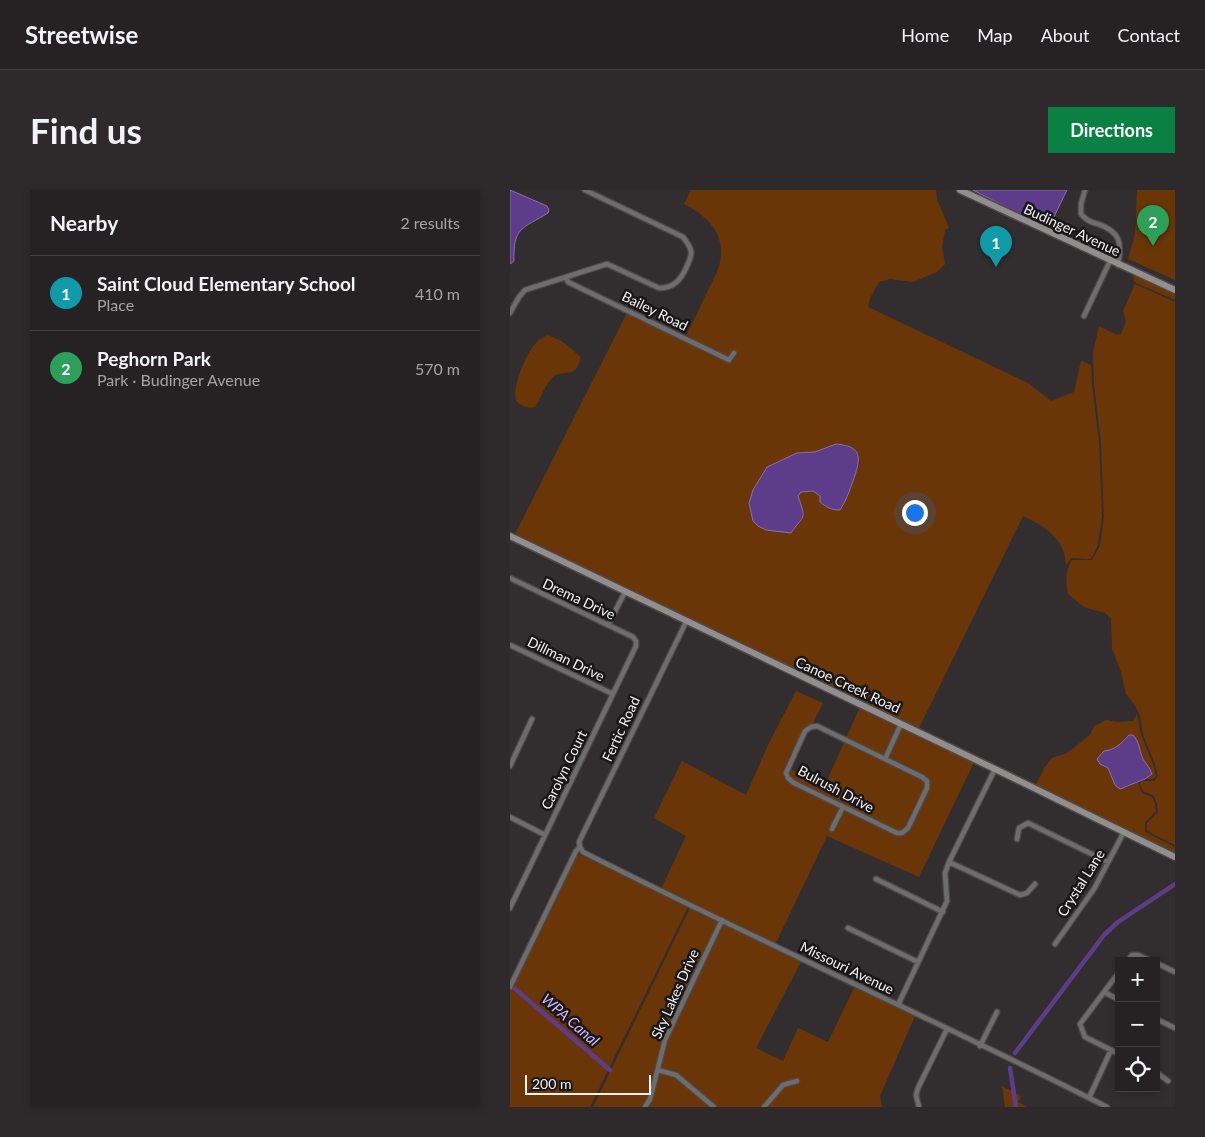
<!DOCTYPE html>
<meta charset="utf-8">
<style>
body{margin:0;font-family:Lato,sans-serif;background:#2e2a2b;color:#f1f3f6}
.controls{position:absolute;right:15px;bottom:15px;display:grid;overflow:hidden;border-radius:0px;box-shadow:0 2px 8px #0003}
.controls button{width:45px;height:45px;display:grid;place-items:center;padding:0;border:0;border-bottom:1px solid #423f41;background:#262223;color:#f1f3f6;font:25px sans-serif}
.scale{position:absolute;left:15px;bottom:12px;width:126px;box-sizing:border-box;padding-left:5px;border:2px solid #f2f0f0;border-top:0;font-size:14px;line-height:18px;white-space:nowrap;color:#f2f0f0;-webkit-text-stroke:4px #181617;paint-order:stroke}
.you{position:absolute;left:404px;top:322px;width:18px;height:18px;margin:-12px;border:4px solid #fff;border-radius:50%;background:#1a73e8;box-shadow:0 0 0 8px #1a73e833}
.badge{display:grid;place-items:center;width:32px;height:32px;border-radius:50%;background:#0b8043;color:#fff;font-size:16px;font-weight:700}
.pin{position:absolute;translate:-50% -41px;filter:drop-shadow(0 1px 2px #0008)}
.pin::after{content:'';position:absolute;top:26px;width:18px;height:15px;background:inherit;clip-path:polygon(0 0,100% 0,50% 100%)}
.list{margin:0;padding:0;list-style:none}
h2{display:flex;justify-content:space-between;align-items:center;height:65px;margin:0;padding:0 20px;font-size:21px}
h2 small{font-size:16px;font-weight:400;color:#a4a4a6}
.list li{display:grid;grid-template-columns:32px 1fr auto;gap:15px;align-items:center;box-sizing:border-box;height:75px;padding:0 20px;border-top:1px solid #423f41}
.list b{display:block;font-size:19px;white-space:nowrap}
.list p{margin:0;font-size:16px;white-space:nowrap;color:#a4a4a6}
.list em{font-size:16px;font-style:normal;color:#a4a4a6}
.icon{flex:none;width:28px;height:28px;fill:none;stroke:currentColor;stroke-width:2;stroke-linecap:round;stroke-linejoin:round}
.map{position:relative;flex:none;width:665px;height:917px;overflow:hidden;border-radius:0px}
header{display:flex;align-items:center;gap:30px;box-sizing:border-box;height:70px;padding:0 25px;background:#262223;border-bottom:1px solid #423f41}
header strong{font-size:24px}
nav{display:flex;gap:28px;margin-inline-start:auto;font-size:18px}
.intro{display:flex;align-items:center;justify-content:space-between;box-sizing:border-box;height:120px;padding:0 30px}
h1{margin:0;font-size:35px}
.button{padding:12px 22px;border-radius:0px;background:#0b8043;color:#fff;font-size:18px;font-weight:700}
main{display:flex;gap:30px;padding:0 30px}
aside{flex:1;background:#262223;border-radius:0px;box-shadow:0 2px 8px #0003}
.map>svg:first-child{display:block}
</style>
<header>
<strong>Streetwise</strong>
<nav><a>Home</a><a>Map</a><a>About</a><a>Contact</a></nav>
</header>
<div class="intro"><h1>Find us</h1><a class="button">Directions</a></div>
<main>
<aside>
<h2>Nearby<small>2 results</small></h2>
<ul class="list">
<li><span class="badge" style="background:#0f9aa8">1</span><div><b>Saint Cloud Elementary School</b><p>Place</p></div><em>410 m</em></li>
<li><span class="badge" style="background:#2e9e5b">2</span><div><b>Peghorn Park</b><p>Park · Budinger Avenue</p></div><em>570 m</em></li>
</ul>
</aside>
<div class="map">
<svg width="665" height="917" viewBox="0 0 665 917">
<rect width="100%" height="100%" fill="#322e2f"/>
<!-- green -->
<path fill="#6b3607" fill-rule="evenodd" d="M181,0H426L427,9L439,38L435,40L432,57L435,74L427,82L403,92L380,89L369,92L360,108L358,117L518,193L541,211L564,202L571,171L581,175L582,194L589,253L592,327L588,355L581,369L561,368L556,375C555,349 535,336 513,326L408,540L4,346L117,123L168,149L171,146H176C183,132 190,118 196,104C200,96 205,88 208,79C219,48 200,27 174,14ZM335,254L341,257L348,264L350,272L338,306L322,320L310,312V306L303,301L291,302L288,306C293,317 298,327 286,335L243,331L239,313L257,277L287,263L305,262L317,257Z
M627,0H665V90L618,69L625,44Z
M623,84L665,103V110L624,92Z
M625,94L665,112V655L637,641V633L648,622L647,613L643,605L633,601L630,594L632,591H644L648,586L645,574L633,545L630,526L625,515L616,504L611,482L602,459L601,428L595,423L574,417L558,404C556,391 555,381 562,370H582L590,356L594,327L591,253L584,194L583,163L589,136L607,145L611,144L616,131L613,121Z
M37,145C52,149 61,158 71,168C70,171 68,176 66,179C61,185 50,181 44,186C34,195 32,207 25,217C18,219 13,216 7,212C0,202 16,162 27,152C30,149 34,147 37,145Z
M286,501L313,513L280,579L315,595L350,517L464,572L409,687L317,646L264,757L292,770L246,858L273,871L288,838L318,852L345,796L405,826L370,906L372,917H83L180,718V716L150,701L176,646L144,628L172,571L236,605L259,553Z
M627,524L631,545L643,574L646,586L643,589H635L638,588C634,568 631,562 616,549L613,553L599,561L590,574L598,578L605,595L616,598L628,592L632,603L642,607L645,613L646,621L635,632V642L665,657V665L525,596L535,577L542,568L557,563L580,545L584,536L596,530L607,532L623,531Z
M67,663L178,717L80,917H0V800Z
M492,896L511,906L508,912L518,917H495Z"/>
<!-- water -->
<path fill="#5d3c89" stroke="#8a72a8" d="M0,0L37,16L39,20L38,23C12,39 3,37 4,71L0,74Z
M463,0H557L538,39Z
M326,254C355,256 350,271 343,291C339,302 336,311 330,320C321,320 316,317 310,312V306L303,301L291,302L288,306C297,331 294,324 281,343L256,340L248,336L243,331L239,313L243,300L257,277L287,263L305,262Z
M619,545H623C630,552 629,561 633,569C636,574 640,578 642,584L635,589L610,599L605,595L598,578L590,574L587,569L594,561C605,560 612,553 619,545Z"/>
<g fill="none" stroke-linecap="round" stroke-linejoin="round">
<!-- canal -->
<path stroke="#5d3c89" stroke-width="4.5" d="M4,798L100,880
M505,863L594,745L608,732L665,694
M500,878L506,917"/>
<!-- street casing -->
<g stroke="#4d494a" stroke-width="7">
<path id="street" d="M575,0L571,14V24C576,30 580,32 588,34C611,42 612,53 608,75
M56,87L58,92L217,169L219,170L224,163
M0,123L9,107L15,100L97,74L149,98C164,98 171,90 177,76C179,71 182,66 181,61C180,56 176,51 173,47L75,0
M574,126L600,71
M0,388L123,447L126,451V456L0,718
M98,435L115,402
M0,455L103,504
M307,536L412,587L417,591V598L398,638L392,643H387L284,593L278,588L276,583L295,541L301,537Z
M375,569L391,534
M0,576L22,529
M0,627L35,645
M322,639L333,617
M507,649L509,638L518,633L598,672
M70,657L73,662C246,750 424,829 597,917
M70,657L69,652L176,432
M439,672L510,705L517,703L525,694
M366,689L433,722
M338,738L408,772
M545,754L584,699L614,642
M617,771L622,765H628L641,771
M646,773L665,782
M609,782L570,834L575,847L609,864
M0,797L66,661L70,657
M594,802L609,810
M388,815L437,711L435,683L439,672L485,579
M646,829L665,838
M470,856L487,822
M148,880L166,885L204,917
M646,882L658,891
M579,908L601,860
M135,917L140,909L144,894L155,850L212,730
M254,917L273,895L287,891
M409,917L406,905L408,898L437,839"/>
</g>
<!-- secondary casing -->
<g stroke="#4d494a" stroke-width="9">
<path id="secondary" d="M450,0L665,100
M0,346L485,579L665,667"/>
</g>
<!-- street -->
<use href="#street" stroke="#6e6c6c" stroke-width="4.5"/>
<!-- secondary -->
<use href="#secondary" stroke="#928e8e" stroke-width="6"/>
</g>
<g text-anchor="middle" stroke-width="5" stroke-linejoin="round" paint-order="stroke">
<!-- street labels -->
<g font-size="14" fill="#f2f0f0" stroke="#181617">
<text transform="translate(562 40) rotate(25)" y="5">Budinger Avenue</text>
<text transform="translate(145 121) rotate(26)" y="5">Bailey Road</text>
<text transform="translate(69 409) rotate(25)" y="5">Drema Drive</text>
<text transform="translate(56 469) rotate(26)" y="5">Dillman Drive</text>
<text transform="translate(338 495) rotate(25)" y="5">Canoe Creek Road</text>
<text transform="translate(111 539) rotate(-65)" y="5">Fertic Road</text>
<text transform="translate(54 580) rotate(-64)" y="5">Carolyn Court</text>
<text transform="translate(326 599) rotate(28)" y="5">Bulrush Drive</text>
<text transform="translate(571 693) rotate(-58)" y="5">Crystal Lane</text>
<text transform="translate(337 778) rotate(26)" y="5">Missouri Avenue</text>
<text transform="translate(165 804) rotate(-66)" y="5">Sky Lakes Drive</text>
</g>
<!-- water labels -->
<g font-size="15" font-style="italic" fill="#d0b8f9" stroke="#181617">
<text transform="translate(60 830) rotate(41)" y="5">WPA Canal</text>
</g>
</g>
</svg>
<div class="controls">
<button>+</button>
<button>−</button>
<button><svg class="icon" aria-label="locate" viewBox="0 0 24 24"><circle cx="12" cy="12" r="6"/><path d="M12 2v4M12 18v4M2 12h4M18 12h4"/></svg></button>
</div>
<div class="scale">200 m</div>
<div class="you"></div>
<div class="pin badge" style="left:486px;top:77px;background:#0f9aa8">1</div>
<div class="pin badge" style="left:643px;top:56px;background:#2e9e5b">2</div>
</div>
</main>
